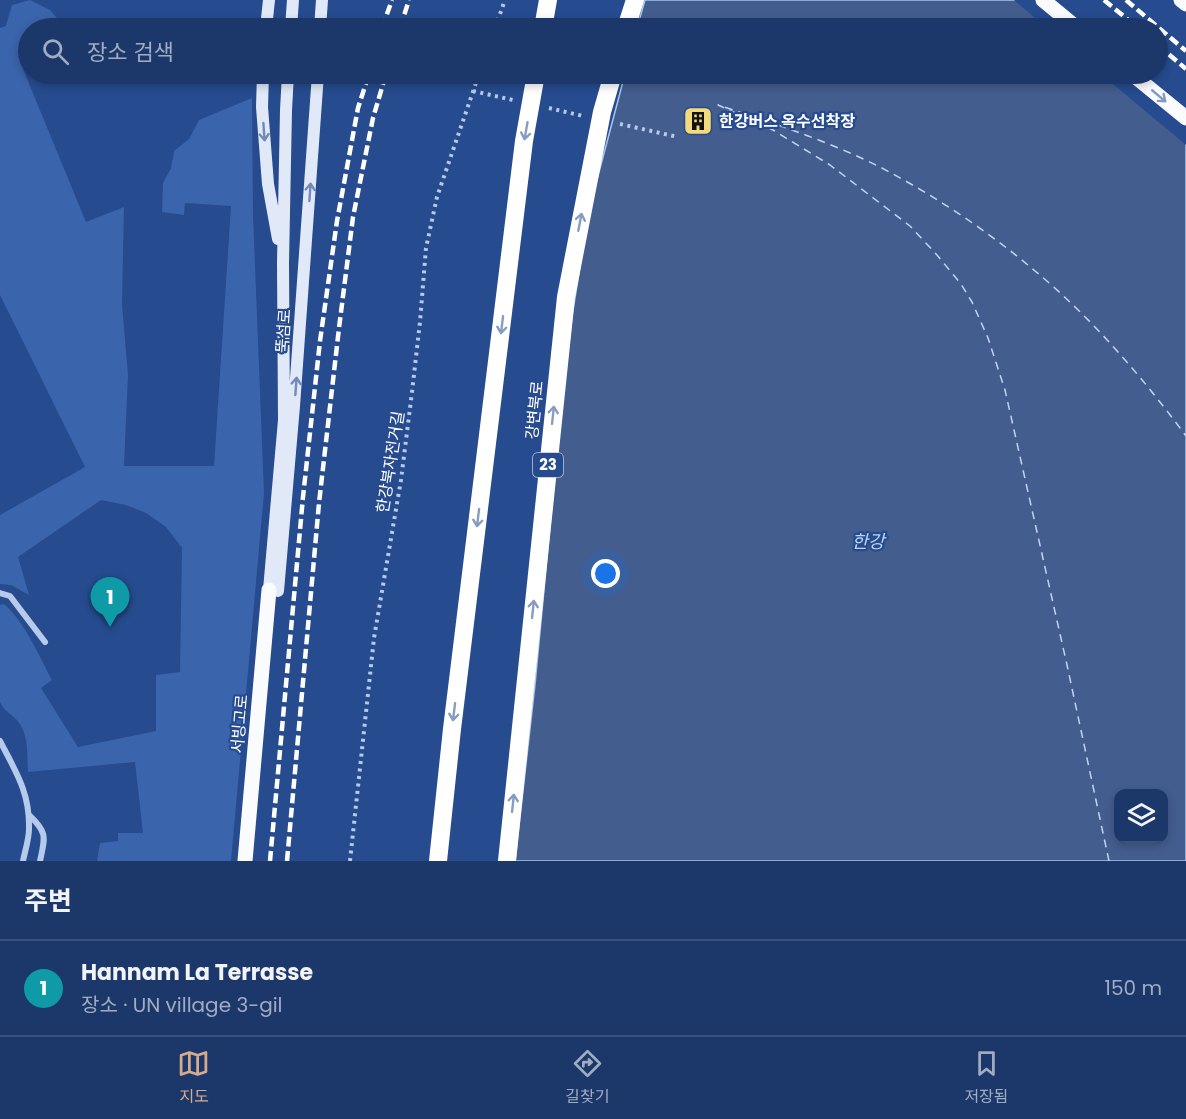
<!DOCTYPE html>
<html lang="ko">
<meta charset="utf-8">
<style>
body{margin:0;font-family:Poppins,"Noto Sans KR",sans-serif;background:#253f70;color:#f1f3f6}
.controls{position:absolute;right:18px;bottom:18px;display:grid;overflow:hidden;border-radius:12px;box-shadow:0 3px 9px #0003}
.controls button{width:54px;height:54px;display:grid;place-items:center;padding:0;border:0;border-bottom:2px solid #3a527e;background:#1c386a;color:#f1f3f6;font:30px sans-serif}
.you{position:absolute;left:606px;top:574px;width:21px;height:21px;margin:-15px;border:4px solid #fff;border-radius:50%;background:#1a73e8;box-shadow:0 0 0 9px #1a73e833}
.badge{display:grid;place-items:center;width:39px;height:39px;border-radius:50%;background:#d6ab8b;color:#fff;font-size:20px;font-weight:700}
.pin{position:absolute;translate:-50% -50px;filter:drop-shadow(0 2px 3px #0008)}
.pin::after{content:'';position:absolute;top:32px;width:21px;height:18px;background:inherit;clip-path:polygon(0 0,100% 0,50% 100%)}
.list{margin:0;padding:0;list-style:none}
h2{display:flex;justify-content:space-between;align-items:center;height:78px;margin:0;padding:0 24px;font-size:26px}
h2 small{font-size:20px;font-weight:400;color:#a0acc1}
.list li{display:grid;grid-template-columns:39px 1fr auto;gap:18px;align-items:center;box-sizing:border-box;height:96px;padding:0 24px;border-top:2px solid #3a527e}
.list b{display:block;font-size:22px;white-space:nowrap}
.list p{margin:0;font-size:20px;white-space:nowrap;color:#a0acc1}
.list em{font-size:20px;font-style:normal;color:#a0acc1}
.icon{flex:none;width:33px;height:33px;fill:none;stroke:currentColor;stroke-width:2;stroke-linecap:round;stroke-linejoin:round}
.map{position:relative;flex:none;width:1186px;height:861px;overflow:hidden}
.search{position:absolute;background:#1c386a;box-shadow:0 3px 9px #0003;left:18px;right:18px;top:18px;height:66px;display:flex;align-items:center;gap:15px;box-sizing:border-box;padding:0 21px;border-radius:33px;color:#a0acc1;font-size:22px}
.sheet{height:174px;background:#1c386a}
nav{display:flex;justify-content:space-around;align-items:center;box-sizing:border-box;height:84px;border-top:2px solid #3a527e;background:#1c386a;font-size:16px;color:#a0acc1}
nav a{display:grid;justify-items:center;gap:3px}
nav .on{color:#d6ab8b}
.map>svg:first-child{display:block}
</style>
<div class="map">
<svg width="1186" height="861" viewBox="0 0 1186 861">
<rect width="100%" height="100%" fill="#264b8e"/>
<!-- green -->
<path fill="#3a64ab" d="M30,0L50,10L57,18L59,28H28V66L23,69L86,222L124,207L122,304L128,375L124,466H214L231,206L185,203L184,215L162,212L163,183L171,168L174,151L189,139L199,120L252,98L253,215L264,493L231,861H97L100,843L118,841V833H143L135,762L28,772C27,754 29,734 17,720C11,714 3,710 0,702V605L4,604C25,622 39,656 52,680L41,688L78,747L156,731V675L180,672L182,548L166,527L146,513L126,505L101,500L18,557L29,595L11,585L0,584V515L85,467L0,295V28L6,26L12,5Z"/>
<!-- water -->
<path fill="#435d8e" stroke="#aac4ec" stroke-width="1.5" fill-rule="evenodd" d="M645,0H1186V861H515L535,685L560,421L572,317L589,210L625,74H1158V28H637ZM1118,794H1164V838H1118Z"/>
<!-- pier -->
<path fill="#264b8e" d="M1014,0H1186V145L1101,74H1158V28H1047Z"/>
<g fill="none" stroke-linecap="round" stroke-linejoin="round">
<!-- ferry -->
<path stroke="#c2d4f2" stroke-width="1.5" stroke-dasharray="8 6" stroke-linecap="butt" d="M1109,861L1067,665L1005,390L988,338L972,302L961,284L937,255L910,226L830,165L773,130L718,105C773,123 828,141 880,167C935,196 988,231 1035,271C1091,317 1143,378 1186,436"/>
<!-- path -->
<path stroke="#b6caeb" stroke-width="4" stroke-dasharray="3 4.5" stroke-linecap="butt" d="M495,28L505,0
M473,91L513,100
M549,108L583,116
M620,124L678,137
M350,861L374,638L401,480L412,392L420,322L426,248L437,197L479,74"/>
<!-- street -->
<path stroke="#b6caeb" stroke-width="6" d="M0,593L10,596L45,642
M0,741C16,772 30,793 29,829C29,839 25,851 23,861
M29,815C48,833 45,837 40,861"/>
<!-- secondary -->
<path stroke="#e1e9f9" stroke-width="12" d="M266,28L269,0
M291,28L293,0
M320,28L322,0
M263,74L262,107L268,184L278,239
M269,590L284,420L283,263L286,110L288,74
M278,591L294,406L318,74"/>
<!-- primary -->
<path stroke="#fafbff" stroke-width="15" d="M1043,0L1077,28
M1181,0L1186,4
M1132,74L1186,118
M245,861L269,590"/>
<!-- highway -->
<path stroke="#fff" stroke-width="18" d="M543,28L548,0
M626,28L635,0
M438,861L452,729L524,141L536,74
M507,861L566,297L602,112L613,74"/>
<!-- rail -->
<path stroke="#fff" stroke-width="4.5" stroke-dasharray="10 4.5" stroke-linecap="butt" d="M1104,0L1138,28
M1126,0L1186,51
M382,28L392,0
M400,28L409,0
M1158,45L1186,69
M270,861L303,497L320,341L337,221L358,108L369,74
M287,861L319,503L339,328L353,217L373,118L386,74"/>
</g>
<!-- one-way arrows -->
<defs><path id="oneway-shaft" d="M-6 0H5M1.5-3L5.5 0L1.5 3" fill="none" stroke-width="1.6" stroke-linecap="round" stroke-linejoin="round" transform="scale(1.5)"/></defs>
<use stroke="#859ac1" href="#oneway-shaft" transform="translate(1159 96) rotate(40)"/>
<g stroke="#889cc1">
<use href="#oneway-shaft" transform="translate(526 131) rotate(100)"/>
<use href="#oneway-shaft" transform="translate(580 222) rotate(-79)"/>
<use href="#oneway-shaft" transform="translate(502 325) rotate(97)"/>
<use href="#oneway-shaft" transform="translate(553 415) rotate(-84)"/>
<use href="#oneway-shaft" transform="translate(478 518) rotate(97)"/>
<use href="#oneway-shaft" transform="translate(533 609) rotate(-84)"/>
<use href="#oneway-shaft" transform="translate(454 712) rotate(97)"/>
<use href="#oneway-shaft" transform="translate(513 803) rotate(-84)"/>
</g>
<g stroke="#718ab9">
<use href="#oneway-shaft" transform="translate(264 132) rotate(86)"/>
<use href="#oneway-shaft" transform="translate(310 192) rotate(-86)"/>
<use href="#oneway-shaft" transform="translate(296 386) rotate(-86)"/>
</g>
<!-- icons -->
<defs>
<g id="building-square" transform="scale(1.5)"><rect x="-9" y="-9" width="18" height="18" rx="4" fill="#f4da7a" stroke="#264b8e"/><path d="M-4-6H4V6H1V3H-1V6H-4ZM-2.5-4.3h1.7v1.8h-1.7ZM.8-4.3h1.7v1.8H.8ZM-2.5-1h1.7V.8h-1.7ZM.8-1h1.7V.8H.8Z" fill="#111"/></g>
</defs>
<g fill-rule="evenodd">
<use href="#building-square" x="698" y="121"/>
</g>
<g text-anchor="middle" stroke-width="4.5" stroke-linejoin="round" paint-order="stroke">
<!-- shield labels -->
<rect fill="#264b8e" stroke="#bec9dd" stroke-width="1.5" x="533" y="453" width="30" height="24" rx="4.5"/>
<g font-size="15" font-weight="bold" fill="#fff">
<text x="548" y="470">23</text>
</g>
<!-- poi labels -->
<g font-size="16" font-weight="bold" fill="#fff" stroke="#264b8e" text-anchor="start">
<text x="719" y="127">한강버스 옥수선착장</text>
</g>
<!-- street labels -->
<g font-size="16" fill="#fff" stroke="#264b8e">
<text transform="translate(283 331) rotate(-86)" y="6">뚝섬로</text>
<text transform="translate(534 410) rotate(-84)" y="6">강변북로</text>
<text transform="translate(390 462) rotate(-81)" y="6">한강북자전거길</text>
<text transform="translate(239 724) rotate(-85)" y="6">서빙고로</text>
</g>
<!-- water labels -->
<g font-size="18" font-style="italic" fill="#c2d4f2" stroke="#264b8e">
<text x="868" y="548">한강</text>
</g>
</g>
</svg>
<div class="controls">
<button><svg class="icon" aria-label="layers" viewBox="0 0 24 24"><path d="M12 4l9 5-9 5-9-5zM3 14l9 5 9-5"/></svg></button>
</div>
<div class="you"></div>
<div class="pin badge" style="left:110px;top:627px;background:#0f9aa8">1</div>
<div class="search"><svg class="icon" aria-label="search" viewBox="0 0 24 24"><circle cx="10" cy="10" r="6"/><path d="M15 15l6 6"/></svg>장소 검색</div>
</div>
<section class="sheet">
<h2>주변<small></small></h2>
<ul class="list">
<li><span class="badge" style="background:#0f9aa8">1</span><div><b>Hannam La Terrasse</b><p>장소 · UN village 3-gil</p></div><em>150 m</em></li>
</ul>
</section>
<nav>
<a class="on"><svg class="icon" aria-label="map" viewBox="0 0 24 24"><path d="M3 6l6-2 6 2 6-2v14l-6 2-6-2-6 2zM9 4v14M15 6v14"/></svg>지도</a>
<a><svg class="icon" aria-label="directions" viewBox="0 0 24 24"><path d="M12 3l9 9-9 9-9-9zM9 14v-3h6M13 9l2 2-2 2"/></svg>길찾기</a>
<a><svg class="icon" aria-label="saved" viewBox="0 0 24 24"><path d="M7 4h10v16l-5-4-5 4z"/></svg>저장됨</a>
</nav>
